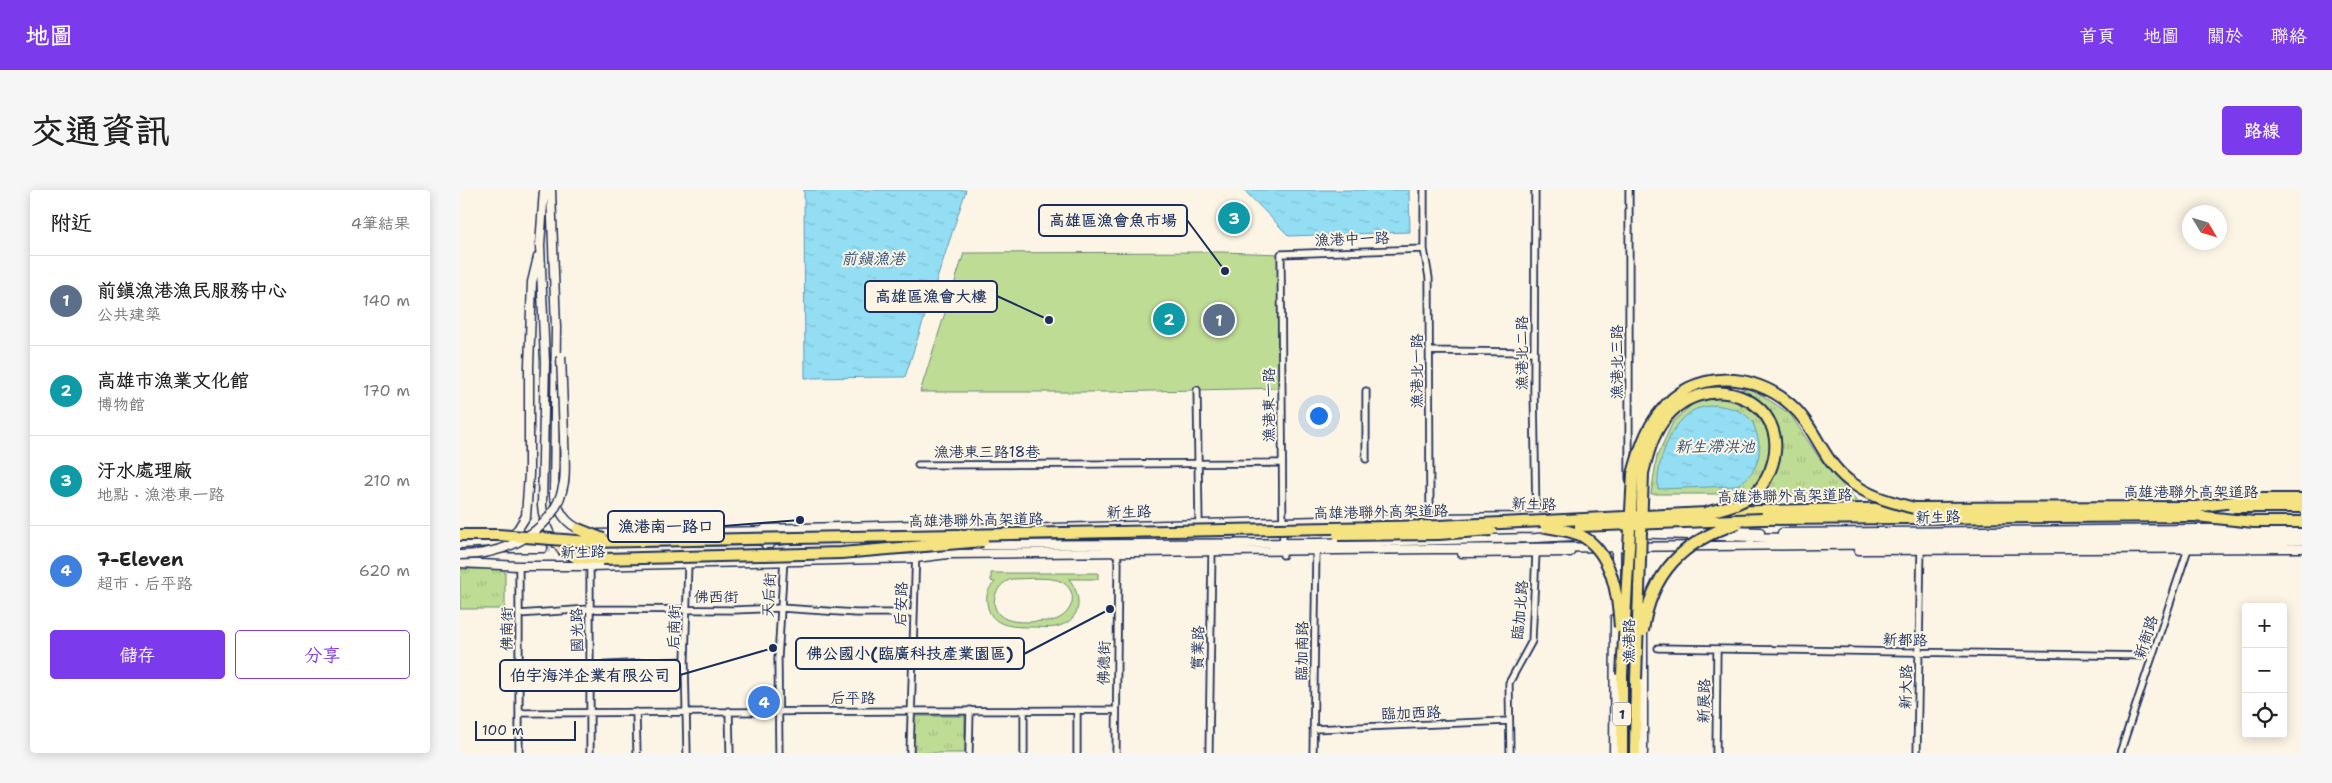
<!DOCTYPE html>
<html lang="zh-TW">
<meta charset="utf-8">
<style>
body{margin:0;font-family:"Shantell Sans","LXGW WenKai TC",sans-serif;background:#f6f6f6;color:#222}
.controls{position:absolute;right:15px;bottom:15px;display:grid;overflow:hidden;border-radius:5px;box-shadow:0 2px 12px #0003}
.controls button{width:45px;height:45px;display:grid;place-items:center;padding:0;border:0;border-bottom:1px solid #e0e0e0;background:#fff;color:#222;font:25px sans-serif}
.compass{position:absolute;left:1722px;top:15px;width:45px;height:45px;border-radius:50%;background:#fff;box-shadow:0 2px 12px #0003;rotate:128deg}
.scale{position:absolute;left:15px;bottom:12px;width:101px;box-sizing:border-box;padding-left:5px;border:2px solid #1b2f5e;border-top:0;font-size:14px;line-height:18px;white-space:nowrap;color:#1b2f5e;-webkit-text-stroke:4px #fcf5e5;paint-order:stroke}
.you{position:absolute;left:858px;top:225px;width:18px;height:18px;margin:-12px;border:4px solid #fff;border-radius:50%;background:#1a73e8;box-shadow:0 0 0 8px #1a73e833}
.badge{display:grid;place-items:center;width:32px;height:32px;border-radius:50%;background:#7c3aed;color:#fff;font-size:16px;font-weight:700}
.pin{position:absolute;translate:-50% -50%;border:2px solid #fff;box-shadow:0 1px 5px #0006}
.list{margin:0;padding:0;list-style:none}
h2{display:flex;justify-content:space-between;align-items:center;height:65px;margin:0;padding:0 20px;font-size:21px}
h2 small{font-size:16px;font-weight:400;color:#767676}
.list li{display:grid;grid-template-columns:32px 1fr auto;gap:15px;align-items:center;box-sizing:border-box;height:90px;padding:0 20px;border-top:1px solid #e0e0e0}
.list b{display:block;font-size:19px;white-space:nowrap}
.list p{margin:0;font-size:16px;white-space:nowrap;color:#767676}
.list em{font-size:16px;font-style:normal;color:#767676}
.actions{display:flex;gap:10px;padding:15px 20px}
.actions a{flex:1;padding:11px 0;border:1px solid #7c3aed;border-radius:5px;text-align:center;font-size:18px;color:#7c3aed}
.actions .main{background:#7c3aed;color:#fff}
.icon{flex:none;width:28px;height:28px;fill:none;stroke:currentColor;stroke-width:2;stroke-linecap:round;stroke-linejoin:round}
.map{position:relative;flex:none;width:1842px;height:563px;overflow:hidden;border-radius:5px}
header{display:flex;align-items:center;gap:30px;box-sizing:border-box;height:70px;padding:0 25px;background:#7c3aed;color:#fff}
header strong{font-size:24px}
nav{display:flex;gap:28px;margin-inline-start:auto;font-size:18px}
.intro{display:flex;align-items:center;justify-content:space-between;box-sizing:border-box;height:120px;padding:0 30px}
h1{margin:0;font-size:35px}
.button{padding:12px 22px;border-radius:5px;background:#7c3aed;color:#fff;font-size:18px;font-weight:700}
main{display:flex;gap:30px;padding:0 30px}
aside{flex:1;background:#fff;border-radius:5px;box-shadow:0 2px 12px #0003}
.map>svg:first-child{display:block}
</style>
<header>
<strong>地圖</strong>
<nav><a>首頁</a><a>地圖</a><a>關於</a><a>聯絡</a></nav>
</header>
<div class="intro"><h1>交通資訊</h1><a class="button">路線</a></div>
<main>
<aside>
<h2>附近<small>4筆結果</small></h2>
<ul class="list">
<li><span class="badge" style="background:#5c6f8a">1</span><div><b>前鎮漁港漁民服務中心</b><p>公共建築</p></div><em>140 m</em></li>
<li><span class="badge" style="background:#0f9aa8">2</span><div><b>高雄市漁業文化館</b><p>博物館</p></div><em>170 m</em></li>
<li><span class="badge" style="background:#0f9aa8">3</span><div><b>汙水處理廠</b><p>地點 · 漁港東一路</p></div><em>210 m</em></li>
<li><span class="badge" style="background:#3f7fe0">4</span><div><b>7-Eleven</b><p>超市 · 后平路</p></div><em>620 m</em></li>
</ul>
<div class="actions"><a class="main">儲存</a><a>分享</a></div>
</aside>
<div class="map">
<svg width="1842" height="563" viewBox="0 0 1842 563">
<defs>
<pattern id="park-tufts" width="24" height="20" patternUnits="userSpaceOnUse" patternTransform="scale(1.25)"><rect width="24" height="20" fill="#bfdc94"/><path d="M3 7l-1-3M5 7V3M7 7l1-3M15 17l-1-3M17 17v-4M19 17l1-3" fill="none" stroke="#a4bd82"/></pattern>
<pattern id="water-ripples" width="26" height="14" patternUnits="userSpaceOnUse" patternTransform="scale(1.25)"><rect width="26" height="14" fill="#93def3"/><path d="M2 4q2-2 4 0t4 0M15 11q2-2 4 0t4 0" fill="none" stroke="#7ebfd3"/></pattern>
</defs>
<rect width="100%" height="100%" fill="#fcf5e5"/>
<filter id="ink" filterUnits="userSpaceOnUse"><feTurbulence type="fractalNoise" baseFrequency=".02" numOctaves="2"/><feDisplacementMap in="SourceGraphic" scale="10" xChannelSelector="R" yChannelSelector="G"/><feConvolveMatrix kernelMatrix="1 2 1 2 8 2 1 2 1" color-interpolation-filters="sRGB"/></filter>
<g filter="url(#ink)">
<!-- grass -->
<path fill="#bfdc94" stroke="#6d8679" fill-rule="evenodd" d="M761,62L821,64V198L650,202H460L504,63Z
M531,383H638V389H609C622,405 623,429 599,436C591,439 581,437 572,437C553,437 529,437 527,412C526,403 529,398 535,392L531,391ZM552,389C564,389 592,386 602,392C623,404 609,431 588,431C576,431 558,434 546,429C526,420 534,394 552,389Z"/>
<!-- park -->
<path fill="url(#park-tufts)" stroke="#6d8679" d="M1291,198L1330,224L1360,269L1399,314L1309,304H1191L1197,266L1213,232L1240,207Z
M0,379H45V419H0Z
M453,526H505V563H453Z"/>
<!-- water -->
<path fill="url(#water-ripples)" stroke="#6398b7" d="M344,0H506L445,187L345,188Z
M784,0H949L950,42L829,46Z
M1255,215C1268,217 1281,219 1290,229C1293,231 1294,236 1295,239C1305,262 1297,287 1274,296L1198,299C1196,273 1210,232 1236,219C1242,217 1249,216 1255,215Z"/>
<g fill="none" stroke-linecap="round" stroke-linejoin="round">
<!-- secondary-tunnel -->
<path stroke="#cfcdca" stroke-width="8" stroke-dasharray="8 4" stroke-linecap="butt" d="M83,358L133,362"/>
<!-- street casing -->
<g stroke="#1b2f5e" stroke-width="9">
<path id="street" d="M964,0V59L969,88L970,330
M1075,0L1074,200L1076,326
M970,161L1074,162
M737,200L739,334
M906,201V269
M458,275L822,273
M1169,289V0
M1747,314L1763,306L1791,305
M823,365L821,64L964,59
M130,376V563
M59,424L129,419L274,420L321,418L396,423H454
M1198,458L1692,466
M130,476L225,471
M564,520V563
M269,521L270,563
M176,522L177,563
M59,523L656,520
M853,539L1049,531
M59,563V376
M227,563L225,471L228,372
M319,563L318,469L324,368
M450,563L456,357
M509,563L510,520
M617,563V520
M656,563L658,374L657,359
M749,563L752,359
M853,563L856,360
M1050,563L1049,493L1072,451L1076,363
M1256,563L1257,459
M1457,563L1461,356
M1660,563L1729,356"/>
</g>
<!-- secondary casing -->
<g stroke="#1b2f5e" stroke-width="11">
<path id="secondary" d="M84,0L80,55L85,172L82,316C84,335 90,351 106,363
M91,0L96,138L94,306C99,321 105,334 122,340
M1182,338L1300,342
M305,339L456,335L556,339L970,328L1086,327
M1322,343L1842,338
M138,344L308,341
M1128,353L1162,351L1168,343
M0,354L32,352L47,349L58,339L66,326L69,284V176L72,92L78,67
M517,355L856,353L1076,348L1168,343L1324,348L1842,344
M45,358H83
M317,360L338,358L398,357
M1399,360L1842,358
M133,362L298,360
M1002,363L1110,362
M0,373L59,376H130L456,368L488,364L1842,350
M1156,394V343
M1183,438V563
M1154,563L1155,428"/>
</g>
<!-- highway casing -->
<g stroke="#1b2f5e" stroke-width="14">
<path id="highway" d="M1255,322L1454,318L1736,317
M1302,329L1736,326
M103,360L117,368L143,369
M1162,563V485
M1175,563L1176,489"/>
</g>
<!-- street -->
<use href="#street" stroke="#fcf5e5" stroke-width="5.5"/>
<!-- secondary -->
<use href="#secondary" stroke="#fcf5e5" stroke-width="8"/>
<!-- highway -->
<use href="#highway" stroke="#f5e382" stroke-width="10"/>
<!-- secondary-bridge casing -->
<g stroke="#1b2f5e" stroke-width="11" stroke-linecap="butt">
<path id="secondary-bridge" d="M0,365C45,365 96,342 104,292C106,277 104,261 104,246C103,219 102,193 101,166"/>
</g>
<!-- highway-bridge casing -->
<g stroke="#1b2f5e" stroke-width="14" stroke-linecap="butt">
<path id="highway-bridge" d="M1736,317L1794,309H1842
M1773,317H1842
M1736,326L1794,332H1842
M1120,336L1302,329
M1086,337C1097,339 1109,340 1120,345C1152,361 1158,405 1160,437
M118,339L143,349
M0,345H38L130,352L979,336L1246,323C1262,318 1279,315 1293,305C1301,299 1306,290 1310,281C1339,209 1241,171 1200,236C1191,251 1187,267 1183,283L1176,489
M878,345L979,344L1031,340
M143,369L381,363L523,351
M1183,441C1191,383 1223,351 1278,333
M1162,485L1173,284C1179,262 1185,240 1200,222C1232,179 1293,181 1331,215C1355,236 1363,271 1388,290C1410,307 1428,311 1454,318"/>
</g>
<!-- secondary-bridge -->
<use href="#secondary-bridge" stroke="#fcf5e5" stroke-width="8"/>
<!-- highway-bridge -->
<use href="#highway-bridge" stroke="#f5e382" stroke-width="10"/>
</g>
</g>
<g text-anchor="middle" stroke-width="4" stroke-linejoin="round" paint-order="stroke">
<!-- shield labels -->
<rect fill="#fcf5e5" stroke="#5e6a86" stroke-width="1" x="1153" y="512.5" width="18" height="23" rx="4"/>
<g font-size="14" font-weight="bold" fill="#1b2f5e">
<text x="1162" y="529">1</text>
</g>
<!-- street labels -->
<g font-size="15" fill="#1b2f5e" stroke="#fcf5e5">
<text transform="translate(892 49) rotate(-2)" y="5">漁港中一路</text>
<text transform="translate(1062 163) rotate(-90)" y="5">漁港北二路</text>
<text transform="translate(1157 172) rotate(-90)" y="5">漁港北三路</text>
<text transform="translate(957 181) rotate(-90)" y="5">漁港北一路</text>
<text transform="translate(809 215) rotate(-90)" y="5">漁港東一路</text>
<text x="527" y="267">漁港東三路18巷</text>
<text x="1731" y="307">高雄港聯外高架道路</text>
<text transform="translate(1325 306) rotate(-1)" y="5">高雄港聯外高架道路</text>
<text transform="translate(1074 314) rotate(2)" y="5">新生路</text>
<text transform="translate(669 322) rotate(-1)" y="5">新生路</text>
<text transform="translate(921 322) rotate(-1)" y="5">高雄港聯外高架道路</text>
<text transform="translate(1478 327) rotate(-1)" y="5">新生路</text>
<text transform="translate(516 330) rotate(-1)" y="5">高雄港聯外高架道路</text>
<text transform="translate(123 362) rotate(-1)" y="5">新生路</text>
<text transform="translate(309 405) rotate(-87)" y="5">天后街</text>
<text x="256" y="412">佛西街</text>
<text transform="translate(441 414) rotate(-88)" y="5">后安路</text>
<text transform="translate(1060 420) rotate(-85)" y="5">臨加北路</text>
<text transform="translate(214 437) rotate(-88)" y="5">后南街</text>
<text transform="translate(47 439) rotate(-90)" y="5">佛南街</text>
<text transform="translate(117 440) rotate(-91)" y="5">國光路</text>
<text transform="translate(1686 447) rotate(-72)" y="5">新衙路</text>
<text transform="translate(1445 450) rotate(1)" y="5">新都路</text>
<text transform="translate(1169 451) rotate(-90)" y="5">漁港路</text>
<text transform="translate(738 458) rotate(-89)" y="5">實業路</text>
<text transform="translate(842 461) rotate(-89)" y="5">臨加南路</text>
<text transform="translate(644 473) rotate(-89)" y="5">佛德街</text>
<text transform="translate(1446 497) rotate(-89)" y="5">新大路</text>
<text x="393" y="513">后平路</text>
<text transform="translate(1244 511) rotate(-89)" y="5">新展路</text>
<text transform="translate(951 523) rotate(-2)" y="5">臨加西路</text>
</g>
<!-- water labels -->
<g font-size="16" font-style="italic" fill="#33527c" stroke="#fcf5e5">
<text x="413" y="74">前鎮漁港</text>
<text x="1255" y="262">新生滯洪池</text>
</g>
</g>
<!-- callouts -->
<path fill="none" stroke="#1b2f5e" stroke-width="2" d="M765 81L727 30M589 130L537 106M340 330L264 336M650 419L564 464M313 458L220 485"/>
<g fill="#1b2f5e" stroke="#fcf5e5" stroke-width="2">
<circle cx="765" cy="81" r="5"/>
<circle cx="589" cy="130" r="5"/>
<circle cx="340" cy="330" r="5"/>
<circle cx="650" cy="419" r="5"/>
<circle cx="313" cy="458" r="5"/>
</g>
<g fill="#fcf5e5" stroke="#1b2f5e" stroke-width="2">
<rect x="579" y="15" width="148" height="31" rx="5"/>
<rect x="405" y="91" width="132" height="31" rx="5"/>
<rect x="148" y="321" width="116" height="31" rx="5"/>
<rect x="336" y="448" width="228" height="31" rx="5"/>
<rect x="40" y="470" width="180" height="31" rx="5"/>
</g>
<g font-size="16" text-anchor="middle" font-weight="bold" fill="#1b2f5e">
<text x="653" y="36">高雄區漁會魚市場</text>
<text x="471" y="112">高雄區漁會大樓</text>
<text x="206" y="342">漁港南一路口</text>
<text x="450" y="469">佛公國小(臨廣科技產業園區)</text>
<text x="130" y="491">伯宇海洋企業有限公司</text>
</g>
</svg>
<div class="controls">
<button>+</button>
<button>−</button>
<button><svg class="icon" aria-label="locate" viewBox="0 0 24 24"><circle cx="12" cy="12" r="6"/><path d="M12 2v4M12 18v4M2 12h4M18 12h4"/></svg></button>
</div>
<svg class="compass" viewBox="-18 -18 36 36"><path d="M0-13l5 13h-10z" fill="#e53935"/><path d="M0 13l5-13h-10z" fill="#767676"/></svg>
<div class="scale">100 m</div>
<div class="you"></div>
<div class="pin badge" style="left:759px;top:130px;background:#5c6f8a">1</div>
<div class="pin badge" style="left:709px;top:129px;background:#0f9aa8">2</div>
<div class="pin badge" style="left:774px;top:28px;background:#0f9aa8">3</div>
<div class="pin badge" style="left:304px;top:512px;background:#3f7fe0">4</div>
</div>
</main>
